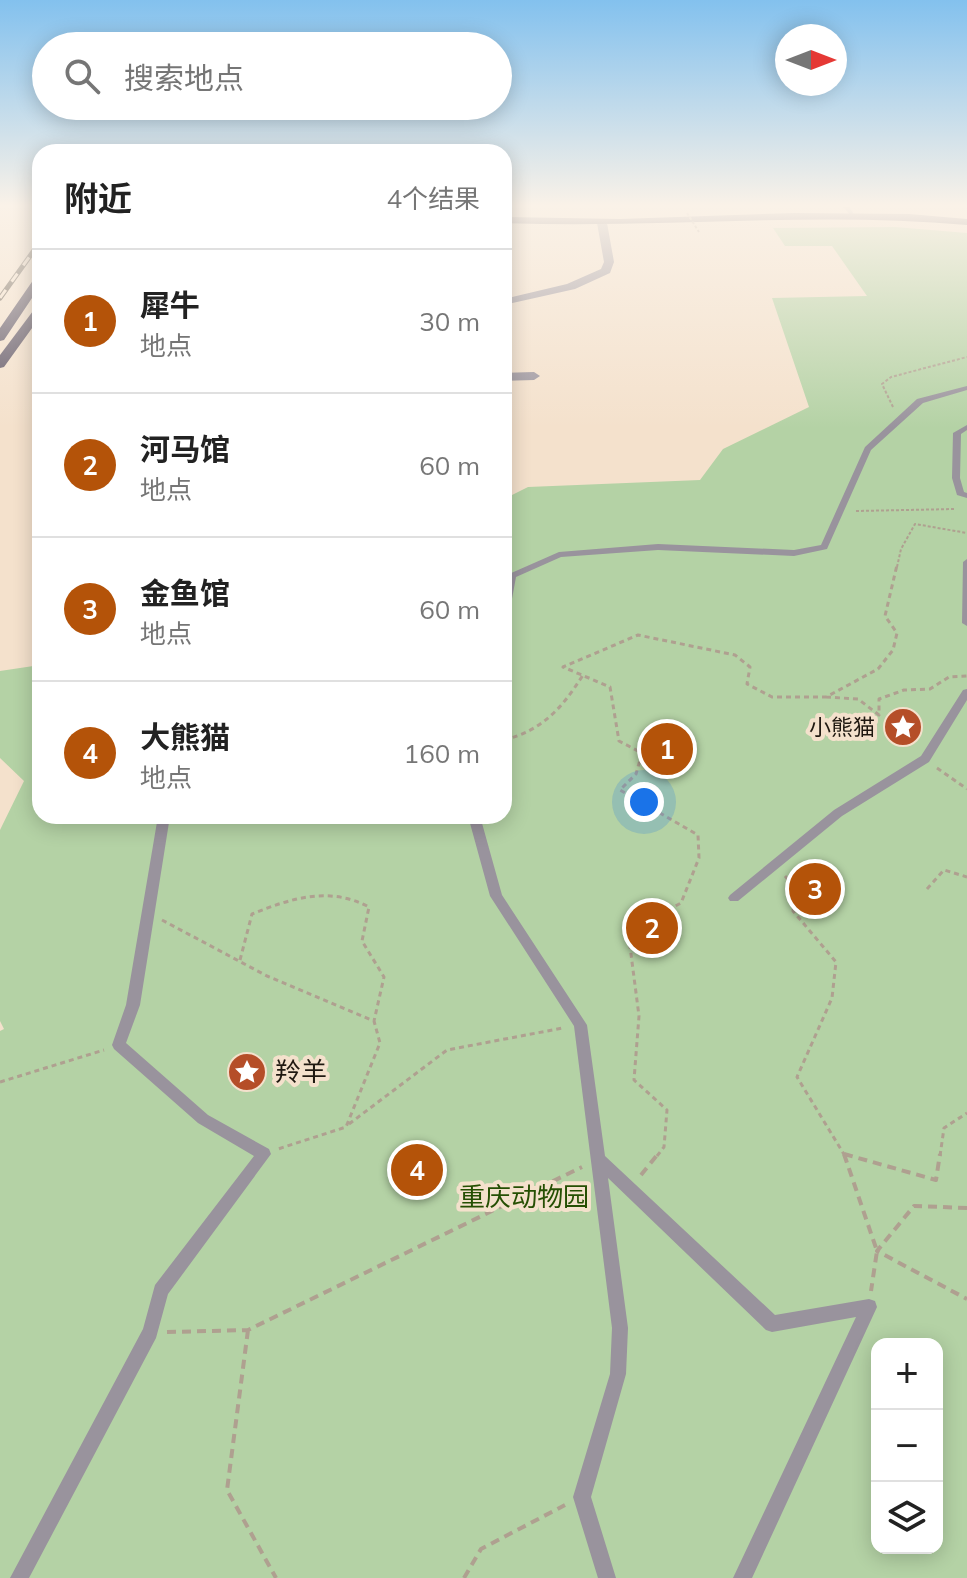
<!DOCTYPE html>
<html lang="zh">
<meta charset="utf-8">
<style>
body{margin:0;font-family:Mulish,"Noto Sans SC",sans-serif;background:#f6f6f6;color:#222}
.controls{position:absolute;right:24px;bottom:24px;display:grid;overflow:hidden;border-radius:16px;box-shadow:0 4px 20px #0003}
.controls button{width:72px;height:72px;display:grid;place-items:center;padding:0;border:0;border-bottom:2px solid #e0e0e0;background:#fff;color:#222;font:40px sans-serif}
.compass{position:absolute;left:775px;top:24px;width:72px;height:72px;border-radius:50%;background:#fff;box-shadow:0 4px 20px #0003;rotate:90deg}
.you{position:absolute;left:644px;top:802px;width:28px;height:28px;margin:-20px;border:6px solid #fff;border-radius:50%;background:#1a73e8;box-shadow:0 0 0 12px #1a73e833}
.badge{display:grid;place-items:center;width:52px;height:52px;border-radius:50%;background:#b45309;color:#fff;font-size:26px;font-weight:700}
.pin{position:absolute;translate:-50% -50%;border:4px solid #fff;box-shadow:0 2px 8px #0006}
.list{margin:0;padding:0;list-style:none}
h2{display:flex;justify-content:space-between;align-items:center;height:104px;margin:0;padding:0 32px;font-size:34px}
h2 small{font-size:26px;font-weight:400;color:#767676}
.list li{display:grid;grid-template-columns:52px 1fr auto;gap:24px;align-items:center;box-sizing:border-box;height:144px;padding:0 32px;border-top:2px solid #e0e0e0}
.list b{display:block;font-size:30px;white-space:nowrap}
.list p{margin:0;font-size:26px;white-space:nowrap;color:#767676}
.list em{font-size:26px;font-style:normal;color:#767676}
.icon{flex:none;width:44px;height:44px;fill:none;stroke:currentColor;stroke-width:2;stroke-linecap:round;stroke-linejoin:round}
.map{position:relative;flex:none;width:967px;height:1578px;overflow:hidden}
.search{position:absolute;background:#fff;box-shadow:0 4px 20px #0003;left:32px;top:32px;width:480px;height:88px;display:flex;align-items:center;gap:20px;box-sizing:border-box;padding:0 28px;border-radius:44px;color:#767676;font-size:30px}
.panel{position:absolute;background:#fff;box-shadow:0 4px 20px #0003;left:32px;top:144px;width:480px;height:680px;border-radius:24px}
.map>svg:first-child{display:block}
</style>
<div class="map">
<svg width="967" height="1578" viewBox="0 0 967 1578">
<rect width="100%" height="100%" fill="#f4e1cc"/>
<!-- green -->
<path fill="#b4d2a5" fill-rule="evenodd" d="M895,227L967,233V1578H0V1031L4,1029L0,1021V830L24,781L0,758V671L40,665V816H504V499L528,487L700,480L723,449L809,407L772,298L867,296L832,246H785L773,228ZM877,1344H937V1548H877Z"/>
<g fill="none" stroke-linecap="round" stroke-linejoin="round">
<!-- path-far2 -->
<path stroke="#afa090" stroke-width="2" stroke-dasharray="3 2" stroke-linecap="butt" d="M893,407L882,384L891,377L967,357
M856,511L955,509
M897,567L901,549L915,524L967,533"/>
<!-- path-far1 -->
<path stroke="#afa090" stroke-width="3" stroke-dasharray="5 4" stroke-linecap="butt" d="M826,697L858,699L879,715V699L904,690L930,689L949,677L967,676
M504,740C543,730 562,708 583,675
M937,768L967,789
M785,876L794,887L793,911L836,962L832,998L797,1077L845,1156
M927,889L944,870L967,877
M162,920L267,976L374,1021L380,1043L346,1127L278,1149
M240,960L252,914C292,898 329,886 369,907L362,941L384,977L374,1021
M0,1082L104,1050
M349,1124L447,1050L563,1028
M844,1154L851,1156
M657,1156L664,1147L667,1110L634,1080L639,1016L628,931L681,903L699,858L698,835L620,790L636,774L642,753L619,741L610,687L563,667L638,635L735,655L750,667L747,684L772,697H826L878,669L893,650L897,633L885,616L897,565
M940,1156L944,1128L967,1113"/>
<!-- path -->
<path stroke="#afa090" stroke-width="4" stroke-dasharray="9 6" stroke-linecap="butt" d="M844,1154L877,1251L871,1291
M844,1154L936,1180L940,1154
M641,1175L658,1154
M967,1208L914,1206L877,1251L967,1299
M248,1330L227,1490L276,1578
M167,1332L248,1330L582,1167
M464,1578L481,1549L565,1505"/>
<!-- service -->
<path fill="#99939d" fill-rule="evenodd" d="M843,207H849L856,217H852Z
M967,386V390L923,403L871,450L827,549L794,556L658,550L561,557L516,577L509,615L504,618V593L509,574L559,552L658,544L794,550L821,545L865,447L917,399Z
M967,425V430L961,434L960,478L964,492L967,493V498L957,495L952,478L953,433Z
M967,559V626L962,623L963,562Z
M967,689V700L929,762L842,816L738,901H730L728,898L730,895L834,810L921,756L963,690Z
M158,816H170L140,1005L126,1043L208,1115L269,1149L271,1154L168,1294L156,1338L29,1578H10L143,1329L155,1285L254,1156L198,1123L114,1049L112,1045L126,1005Z
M468,816H480L502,895L587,1025L605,1156L775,1315L869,1299L875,1301L877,1307L752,1578H733L856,1317L772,1332L766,1330L608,1178L628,1328L626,1374L591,1497L616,1578H598L573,1497L610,1374L612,1328L574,1026L490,896Z"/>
<!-- minor -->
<path fill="#99939d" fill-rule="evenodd" d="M602,220L607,223L614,262L610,273L575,289L504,305V299L567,284L601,269L604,262L597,223Z
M504,373L534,372L540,376L534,380L504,381Z"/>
<!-- primary -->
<path fill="#5b5263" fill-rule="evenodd" d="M794,213L909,214L967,219V225C813,211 659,229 504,223V217L620,219Z
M40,275V286L4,340L0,341V328L36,276Z
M40,306V317L4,367L0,368V355L36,307Z"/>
<!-- rail casing -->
<g stroke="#675c4f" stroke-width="5">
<path id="rail" d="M0,298L40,242"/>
</g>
<!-- rail -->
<use href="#rail" stroke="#f4e1cc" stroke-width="3" stroke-dasharray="10" stroke-linecap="butt"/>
<!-- path-bridge -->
<path stroke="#afa090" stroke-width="2" stroke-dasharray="3 2" stroke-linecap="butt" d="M687,213L699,232"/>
</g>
<!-- sky -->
<linearGradient id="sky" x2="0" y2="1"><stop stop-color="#83c1ee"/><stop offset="0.48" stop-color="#faf2e8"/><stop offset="1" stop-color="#faf2e8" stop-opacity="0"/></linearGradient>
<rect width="967" height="428" fill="url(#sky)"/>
<!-- icons -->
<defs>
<g id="sight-disc" transform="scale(2)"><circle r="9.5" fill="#b54e28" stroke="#f4e1cc"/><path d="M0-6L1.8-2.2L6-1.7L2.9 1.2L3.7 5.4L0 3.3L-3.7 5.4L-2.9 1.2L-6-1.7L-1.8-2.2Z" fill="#fff"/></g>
</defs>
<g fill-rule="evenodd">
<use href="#sight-disc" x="903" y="727"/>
<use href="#sight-disc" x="247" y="1072"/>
</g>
<g text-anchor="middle" stroke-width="8" stroke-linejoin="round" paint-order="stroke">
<!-- poi labels -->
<g font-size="22" fill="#1f1810" stroke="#f4e1cc" text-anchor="end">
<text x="875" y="735">小熊猫</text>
</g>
<!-- near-poi labels -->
<g font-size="26" fill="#1f1810" stroke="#f4e1cc" text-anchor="start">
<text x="275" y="1081">羚羊</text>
</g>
<!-- near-park labels -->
<g font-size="26" fill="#254f03" stroke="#f4e1cc">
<text x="524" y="1206">重庆动物园</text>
</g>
</g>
</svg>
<div class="controls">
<button>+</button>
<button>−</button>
<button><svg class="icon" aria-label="layers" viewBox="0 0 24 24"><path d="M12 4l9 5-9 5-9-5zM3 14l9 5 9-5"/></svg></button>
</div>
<svg class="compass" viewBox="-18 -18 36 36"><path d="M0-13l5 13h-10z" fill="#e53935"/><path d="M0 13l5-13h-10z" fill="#767676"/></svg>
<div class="you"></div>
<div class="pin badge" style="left:667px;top:749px">1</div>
<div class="pin badge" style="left:652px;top:928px">2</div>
<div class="pin badge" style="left:815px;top:889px">3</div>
<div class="pin badge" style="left:417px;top:1170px">4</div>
<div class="search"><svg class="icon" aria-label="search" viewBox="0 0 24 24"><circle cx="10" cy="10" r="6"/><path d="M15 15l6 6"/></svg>搜索地点</div>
<section class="panel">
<h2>附近<small>4个结果</small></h2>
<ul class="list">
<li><span class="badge">1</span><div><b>犀牛</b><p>地点</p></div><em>30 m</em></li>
<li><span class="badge">2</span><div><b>河马馆</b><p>地点</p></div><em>60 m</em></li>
<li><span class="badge">3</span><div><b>金鱼馆</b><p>地点</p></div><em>60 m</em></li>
<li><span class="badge">4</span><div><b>大熊猫</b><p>地点</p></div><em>160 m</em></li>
</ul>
</section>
</div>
